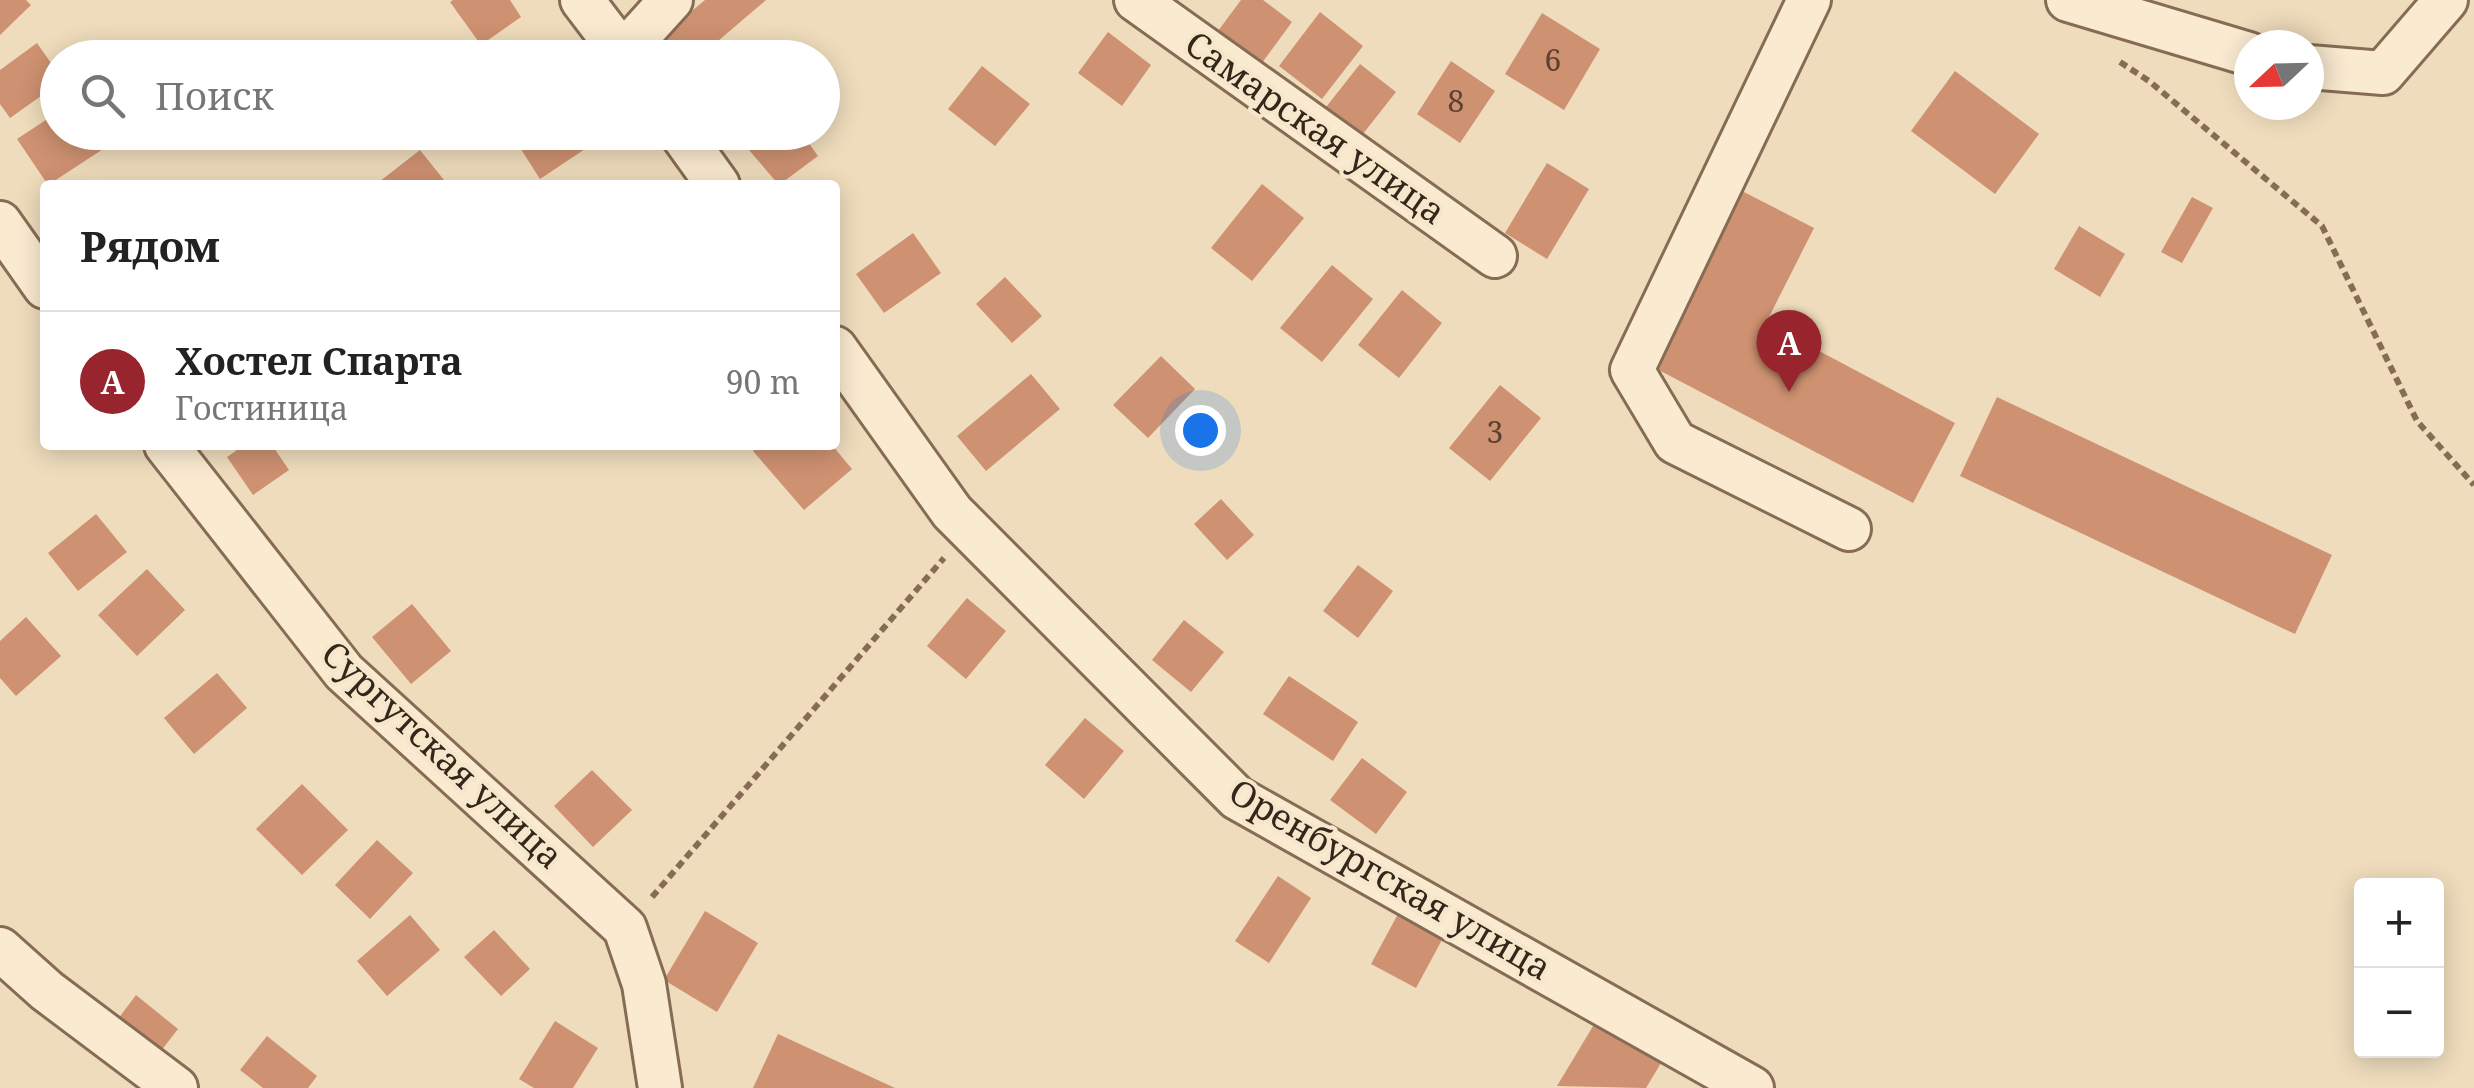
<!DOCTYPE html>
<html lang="ru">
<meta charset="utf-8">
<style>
body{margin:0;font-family:"Noto Serif",serif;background:#f2f2f2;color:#222}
.controls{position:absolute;right:30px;bottom:30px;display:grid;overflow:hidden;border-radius:10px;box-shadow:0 5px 25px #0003}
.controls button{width:90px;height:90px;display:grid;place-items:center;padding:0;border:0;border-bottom:2px solid #e0e0e0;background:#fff;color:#222;font:50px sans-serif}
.compass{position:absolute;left:2234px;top:30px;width:90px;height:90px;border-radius:50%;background:#fff;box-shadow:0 5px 25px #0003;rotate:248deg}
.you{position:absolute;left:1200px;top:430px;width:35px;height:35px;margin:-25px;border:8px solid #fff;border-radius:50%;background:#1a73e8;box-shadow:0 0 0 15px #1a73e833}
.badge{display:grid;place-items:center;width:65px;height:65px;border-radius:50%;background:#98242d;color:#fff;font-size:32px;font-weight:700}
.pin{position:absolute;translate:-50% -82px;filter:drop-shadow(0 2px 5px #0008)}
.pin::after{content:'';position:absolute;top:52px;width:35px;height:30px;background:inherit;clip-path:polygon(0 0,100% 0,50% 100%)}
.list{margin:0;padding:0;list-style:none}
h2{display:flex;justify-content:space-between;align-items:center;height:130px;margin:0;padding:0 40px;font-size:42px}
h2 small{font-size:32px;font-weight:400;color:#767676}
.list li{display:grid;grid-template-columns:65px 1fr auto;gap:30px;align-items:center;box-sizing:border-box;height:140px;padding:0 40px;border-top:2px solid #e0e0e0}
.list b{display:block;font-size:38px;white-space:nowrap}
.list p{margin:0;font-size:32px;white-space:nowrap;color:#767676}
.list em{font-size:32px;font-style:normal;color:#767676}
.icon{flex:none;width:55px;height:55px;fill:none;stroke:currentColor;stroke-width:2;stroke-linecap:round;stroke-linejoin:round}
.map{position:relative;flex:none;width:2474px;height:1088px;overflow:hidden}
.search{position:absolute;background:#fff;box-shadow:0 5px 25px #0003;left:40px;top:40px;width:800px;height:110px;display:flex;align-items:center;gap:25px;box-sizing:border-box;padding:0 35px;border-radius:55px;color:#767676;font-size:38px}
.panel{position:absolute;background:#fff;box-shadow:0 5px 25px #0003;left:40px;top:180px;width:800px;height:270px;border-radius:10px}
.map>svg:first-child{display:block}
</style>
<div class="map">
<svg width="2474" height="1088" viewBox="0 0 2474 1088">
<rect width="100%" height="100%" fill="#efdcbc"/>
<!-- building -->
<path fill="#ce9171" d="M0,0H26L31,5L0,35Z
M453,0H510L521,17L481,45L450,2Z
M705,0H766L698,58H673L658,39Z
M1241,0H1263L1292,22L1259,67L1215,35Z
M1320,12L1363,46L1322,99L1279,66Z
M1542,13L1600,49L1564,110L1505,74Z
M1108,32L1151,65L1122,106L1078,73Z
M290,42L299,58H264Z
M37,43L58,73V84L10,118L0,104V70Z
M1451,61L1495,91L1460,143L1417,114Z
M1360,64L1396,92L1355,144L1319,116Z
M982,66L1030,104L995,146L948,109Z
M1955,71L2039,134L1995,194L1911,131Z
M58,112V132H108L114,142L48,185L17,139Z
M510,132H604L606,135L540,179Z
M773,132H801L818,156L779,185L749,150Z
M420,150L448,185H375Z
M1547,163L1589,189L1547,259L1505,233Z
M1262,184L1304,218L1252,281L1211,248Z
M1740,190L1814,228L1766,323L1955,423L1913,503L1651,366Z
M2192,197L2213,208L2182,263L2161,252Z
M2079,226L2125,254L2100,297L2054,269Z
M913,233L941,273L884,313L856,274Z
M1332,265L1373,299L1322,362L1280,328Z
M1005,277L1042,316L1012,343L976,304Z
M1402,290L1442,323L1399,378L1358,345Z
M1161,356L1195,389L1148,438L1113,405Z
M1031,374L1060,409L986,471L957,436Z
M1500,385L1541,418L1490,481L1449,448Z
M1997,397L2332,555L2295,634L1960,476Z
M244,445H272L289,470L253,495L227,457Z
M761,445H832L852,469L804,510L753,451Z
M1221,499L1254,535L1227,560L1194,524Z
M96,514L127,552L78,591L48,553Z
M1358,565L1393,591L1358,638L1323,611Z
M147,569L185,610L137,656L98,615Z
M967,598L1006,631L966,679L927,646Z
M412,604L451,651L411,684L372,637Z
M26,617L61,656L16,696L0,678V641Z
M1184,620L1224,652L1191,692L1152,660Z
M217,673L247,708L194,754L164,718Z
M1289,676L1358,722L1333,761L1263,714Z
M1085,718L1124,751L1084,799L1045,765Z
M1362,758L1407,792L1376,834L1330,800Z
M592,770L632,810L593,847L554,806Z
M302,784L348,830L302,875L256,829Z
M377,840L413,873L370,919L335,885Z
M1278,876L1311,898L1269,963L1235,941Z
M705,911L758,943L717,1012L664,980Z
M1398,914L1443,938L1416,988L1371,964Z
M410,915L440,950L387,996L357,961Z
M494,930L530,969L501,996L464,957Z
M136,995L178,1029L157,1056L115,1023Z
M1601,1013L1667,1053L1646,1088L1557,1086Z
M555,1021L598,1048L573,1088H534L519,1079Z
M778,1034L895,1088H753Z
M267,1036L317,1076L308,1088H263L240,1070Z"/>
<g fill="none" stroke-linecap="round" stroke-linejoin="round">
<!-- minor casing -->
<g stroke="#876c55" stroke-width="48">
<path id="minor" d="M582,0L626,58
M1136,0L1495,256
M1809,0L1632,370L1675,442L1849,529
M2068,0L2249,54
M623,53L671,0
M2309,67L2383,73L2446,0
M680,132L718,185
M0,223L45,287
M835,348L952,512L1237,798L1752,1088
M166,445L344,672L625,928L644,984L660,1088
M0,949L47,991L176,1088"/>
</g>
<!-- path -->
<path stroke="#876c55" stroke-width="6" stroke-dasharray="8 5" stroke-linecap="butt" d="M2120,62L2149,81L2322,226L2417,421L2474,485
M652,897L944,558"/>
<!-- minor -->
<use href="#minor" stroke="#faead0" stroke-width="42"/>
</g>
<g text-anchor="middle" stroke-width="8" stroke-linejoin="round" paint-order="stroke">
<!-- number labels -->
<g font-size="30" fill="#5b4130">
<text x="1553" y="71">6</text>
<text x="1456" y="112">8</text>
<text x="1495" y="443">3</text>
</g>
<!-- street labels -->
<g font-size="35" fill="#35261b" stroke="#f6e7cc">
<text transform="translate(1315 128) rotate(35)" y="12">Самарская улица</text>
<text transform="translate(442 755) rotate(43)" y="12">Сургутская улица</text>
<text transform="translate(1390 880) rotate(30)" y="12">Оренбургская улица</text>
</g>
</g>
</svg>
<div class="controls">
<button>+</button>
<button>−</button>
</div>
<svg class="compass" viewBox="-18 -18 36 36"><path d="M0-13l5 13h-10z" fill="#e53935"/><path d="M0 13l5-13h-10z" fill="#767676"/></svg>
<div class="you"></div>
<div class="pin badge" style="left:1789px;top:392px">A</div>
<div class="search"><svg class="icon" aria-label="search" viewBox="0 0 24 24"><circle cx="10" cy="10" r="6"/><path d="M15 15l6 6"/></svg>Поиск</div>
<section class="panel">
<h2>Рядом<small></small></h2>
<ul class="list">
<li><span class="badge">A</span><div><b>Хостел Спарта</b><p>Гостиница</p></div><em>90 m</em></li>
</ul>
</section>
</div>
